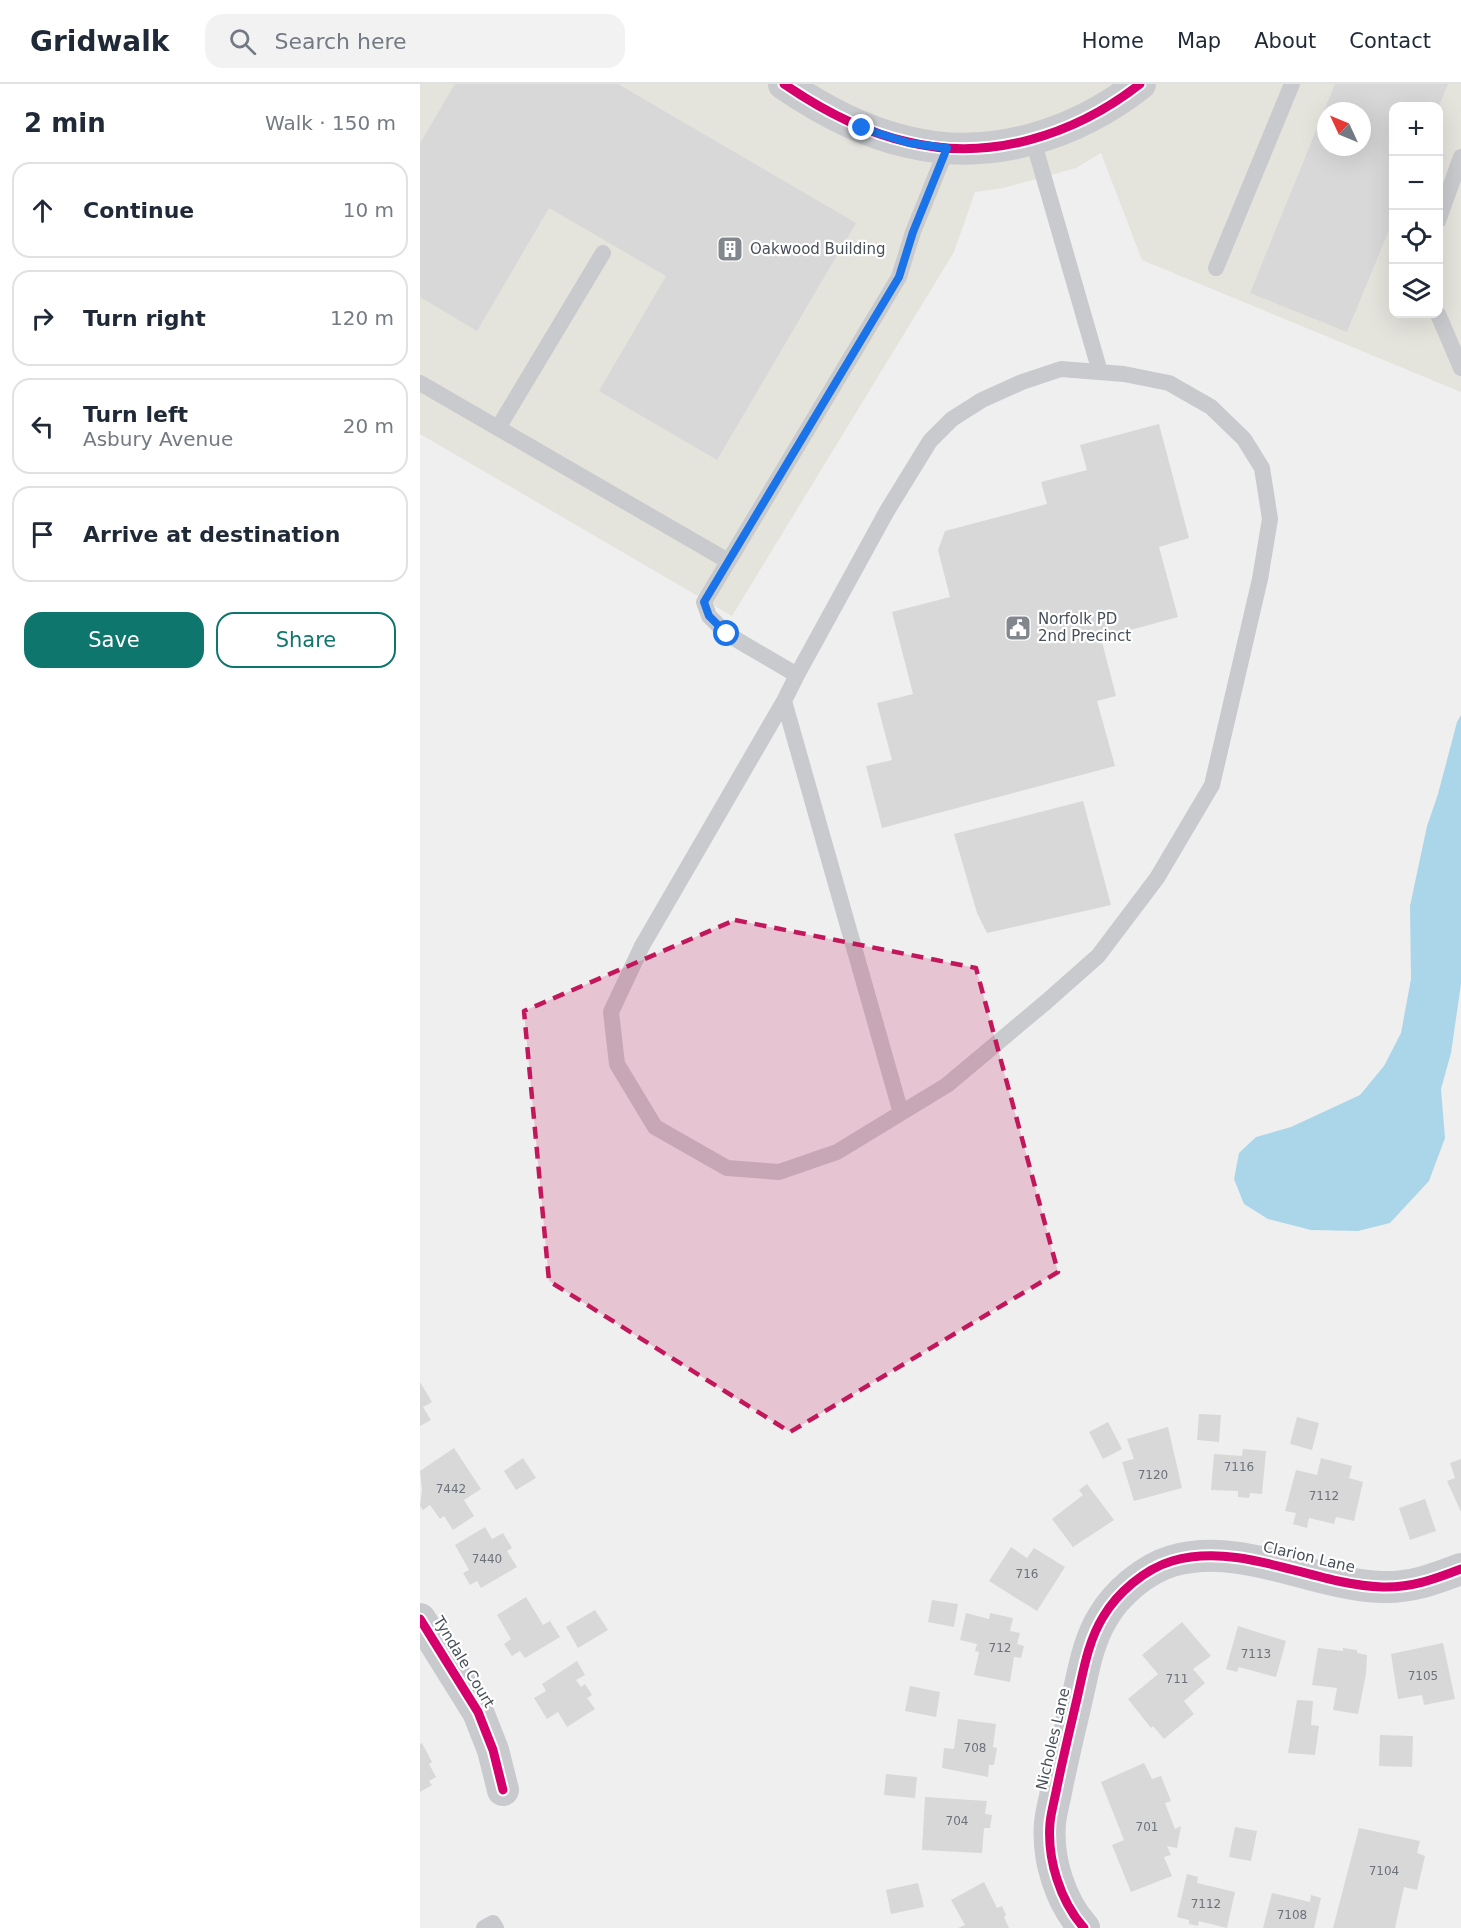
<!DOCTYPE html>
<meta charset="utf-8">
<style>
body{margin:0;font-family:"DejaVu Sans",sans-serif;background:#f2f2f3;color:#1f2937}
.controls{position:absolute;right:18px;top:18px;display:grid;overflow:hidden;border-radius:12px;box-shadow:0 6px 24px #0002}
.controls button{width:54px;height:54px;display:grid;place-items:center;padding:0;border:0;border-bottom:2px solid #e0e1e3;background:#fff;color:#1f2937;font:30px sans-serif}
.compass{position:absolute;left:897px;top:18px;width:54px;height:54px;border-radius:50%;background:#fff;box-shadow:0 6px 24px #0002;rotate:314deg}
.stop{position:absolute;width:18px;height:18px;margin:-14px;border:4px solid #1a73e8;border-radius:50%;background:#fff}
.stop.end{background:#1a73e8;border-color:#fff;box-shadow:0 2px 6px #0008}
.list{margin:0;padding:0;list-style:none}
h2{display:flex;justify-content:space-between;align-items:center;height:78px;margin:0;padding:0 24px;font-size:26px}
h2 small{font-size:20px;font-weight:400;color:#747a83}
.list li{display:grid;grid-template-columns:39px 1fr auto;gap:18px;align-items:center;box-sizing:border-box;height:96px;margin:0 12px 12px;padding:0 12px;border:2px solid #e0e1e3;border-radius:18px}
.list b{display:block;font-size:22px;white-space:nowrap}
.list p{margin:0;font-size:20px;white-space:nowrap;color:#747a83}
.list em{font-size:20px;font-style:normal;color:#747a83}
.actions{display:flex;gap:12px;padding:18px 24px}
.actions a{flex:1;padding:14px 0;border:2px solid #0f766e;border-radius:18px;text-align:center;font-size:21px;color:#0f766e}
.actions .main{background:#0f766e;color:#fff}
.icon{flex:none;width:33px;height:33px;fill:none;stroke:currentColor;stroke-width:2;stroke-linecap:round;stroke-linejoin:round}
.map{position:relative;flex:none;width:1041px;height:1844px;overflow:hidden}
header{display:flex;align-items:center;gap:36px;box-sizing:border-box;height:84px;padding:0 30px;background:#fff;border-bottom:2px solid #e0e1e3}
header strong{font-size:28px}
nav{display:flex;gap:33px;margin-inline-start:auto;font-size:21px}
.search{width:420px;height:54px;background:#f2f2f3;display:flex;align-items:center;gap:15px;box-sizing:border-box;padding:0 21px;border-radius:18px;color:#747a83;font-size:22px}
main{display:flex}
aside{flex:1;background:#fff}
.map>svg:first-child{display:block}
</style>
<header>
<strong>Gridwalk</strong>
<div class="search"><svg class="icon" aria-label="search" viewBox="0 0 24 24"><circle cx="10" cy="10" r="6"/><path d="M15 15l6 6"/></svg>Search here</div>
<nav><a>Home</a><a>Map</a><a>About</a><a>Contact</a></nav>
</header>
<main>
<aside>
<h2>2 min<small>Walk · 150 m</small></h2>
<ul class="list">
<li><svg class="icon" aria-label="ahead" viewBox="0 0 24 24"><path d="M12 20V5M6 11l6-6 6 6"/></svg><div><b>Continue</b></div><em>10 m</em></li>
<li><svg class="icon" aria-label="right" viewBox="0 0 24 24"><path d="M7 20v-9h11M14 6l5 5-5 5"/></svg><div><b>Turn right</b></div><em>120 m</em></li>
<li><svg class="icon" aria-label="left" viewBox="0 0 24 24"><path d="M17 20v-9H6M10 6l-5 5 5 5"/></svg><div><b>Turn left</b><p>Asbury Avenue</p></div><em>20 m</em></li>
<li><svg class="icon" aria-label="arrive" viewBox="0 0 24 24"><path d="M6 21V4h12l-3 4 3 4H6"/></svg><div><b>Arrive at destination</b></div></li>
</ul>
<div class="actions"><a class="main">Save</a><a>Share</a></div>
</aside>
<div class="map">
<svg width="1041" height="1844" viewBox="0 0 1041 1844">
<rect width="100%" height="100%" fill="#efefef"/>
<!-- commercial -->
<path fill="#e4e3dc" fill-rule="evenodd" d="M0,0H1041V308L722,176L681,69L656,84L583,104L555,108L534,168L312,532L0,350ZM974,22H1018V230H974ZM906,27H942V63H906Z"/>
<!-- water -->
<path fill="#abd6e9" d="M1041,631V900L1031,969L1021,1005L1025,1054L1009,1097L970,1139L938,1147L891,1146L848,1135L824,1120L814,1095L819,1069L836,1053L871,1043L940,1011L964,982L981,949L991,895L990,822L1007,742L1018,710L1037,638Z"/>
<!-- building -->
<path fill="#d8d8d9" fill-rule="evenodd" d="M35,0H198L436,139L297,376L179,307L246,192L129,124L57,247L0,213V59Z
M915,0H1028L1019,22H974V134L927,248L830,209ZM906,27H942V63H906Z
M739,340L769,454L739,463L758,533L681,554L696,612L677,617L695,682L462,744L446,682L472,676L457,619L493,610L472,528L530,513L518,466L525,447L627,420L621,398L667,386L660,361Z
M663,717L691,821L567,849L557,829L534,750Z
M0,1298L12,1318L3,1323L11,1336L0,1342Z
M779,1330L801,1331L799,1358L777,1356Z
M877,1333L899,1339L892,1366L870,1360Z
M688,1338L702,1365L683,1375L669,1348Z
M748,1343L762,1404L714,1417L702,1378L714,1375L707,1355Z
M34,1364L61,1405L44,1416L54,1432L33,1446L24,1432L20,1435L10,1421L3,1426L0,1422L2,1406L0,1387Z
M823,1365L846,1367L842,1410L830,1409L829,1414L818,1413V1407L791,1406L794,1370L822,1372Z
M103,1374L116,1394L96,1406L84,1387Z
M901,1374L932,1382L929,1394L943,1398L934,1437L916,1433L914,1440L889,1434L887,1444L873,1440L876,1429L865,1427L876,1386L897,1391Z
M1041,1375V1428L1027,1397L1035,1394L1030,1379Z
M667,1400L694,1436L653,1463L632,1435L663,1411L659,1406Z
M1005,1415L1016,1447L990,1456L979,1424Z
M65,1443L72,1455L83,1449L92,1464L87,1467L97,1483L61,1504L57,1497L50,1501L43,1489L49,1486L35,1461Z
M591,1463L607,1474L614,1464L645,1483L617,1527L569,1497Z
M106,1513L123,1541L130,1537L140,1553L105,1574L100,1567L92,1572L84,1560L91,1555L77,1531Z
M512,1516L538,1520L534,1543L508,1538Z
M175,1526L188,1546L158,1564L146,1543Z
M546,1529L569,1535L570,1529L593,1534L590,1547L600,1549L597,1560L604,1562L601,1574L594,1573L590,1598L554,1591L559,1568L555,1567L557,1560L540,1556Z
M762,1538L791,1572L773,1585L785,1599L764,1617L774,1630L744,1655L733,1642L731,1644L708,1615L738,1590L722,1571Z
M818,1542L866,1557L856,1593L819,1583L817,1588L806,1585Z
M1023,1559L1035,1615L1004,1621L1002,1611L978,1615L971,1570Z
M898,1564L923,1567V1564L937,1566V1569L947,1571L946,1590L938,1630L913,1626L917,1604L892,1601Z
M157,1577L165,1591L156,1596L161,1603L165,1600L172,1611L167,1614L175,1625L147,1643L138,1628L127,1635L114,1614L126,1607L122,1600Z
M490,1602L520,1608L516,1633L485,1627Z
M877,1616L893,1617L891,1641L899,1642L895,1671L868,1669Z
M538,1635L576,1640L573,1663L577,1664L574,1681H569L568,1693L522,1684L524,1664L534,1665Z
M960,1651L993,1652L992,1683L959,1682Z
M2,1659L12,1678L9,1680L16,1693L9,1697L12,1701L0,1708V1660Z
M724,1679L732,1695L741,1692L751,1717L745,1719L755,1745L761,1742L757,1764L747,1762L751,1771L744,1773L752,1792L711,1808L692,1761L704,1756L681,1698Z
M466,1690L497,1693L495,1714L464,1711Z
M505,1713L567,1717L565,1730L572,1731L570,1744H564L562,1769L502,1766Z
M815,1743L837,1747L831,1777L809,1773Z
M939,1744L1000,1757L997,1769L1005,1772L997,1806L984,1803L975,1844H913Z
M767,1790L778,1793L777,1799L815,1808L807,1844L779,1837L778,1842L769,1840V1836L757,1833Z
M564,1798L577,1824L582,1822L586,1831L584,1833L589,1844H538L545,1841L531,1816Z
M498,1799L504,1823L471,1830L466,1806Z
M852,1809L890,1818L891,1811L901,1814L894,1844H843Z"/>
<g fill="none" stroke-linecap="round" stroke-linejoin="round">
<!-- lane -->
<path stroke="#c9cacd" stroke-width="16" d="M613,56L680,288
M1018,137L1041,73
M796,184L872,0
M1018,230L1041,284
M0,299L308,477
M78,344L183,169
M377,591L364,617L481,1029L527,1001L626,918L678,872L737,794L792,701L840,495L850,435L842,384L824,355L791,323L749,299L704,290L641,285L602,298L562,316L532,335L510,357L467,427L377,591L307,550L289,532L284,518L479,193L493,148L527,64
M364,617L222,862L191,928L197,980L235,1043L307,1084L359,1088L417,1068L481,1029
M64,1844L73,1839L76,1844"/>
<!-- street -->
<path stroke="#c9cacd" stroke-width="32" d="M364,0C402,26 443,48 488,58C570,78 655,51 720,0
M0,1535L58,1628L73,1666L83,1706
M664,1844C640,1817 627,1775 630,1739C631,1729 634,1718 636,1708C642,1678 649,1649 656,1619C663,1590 667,1559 683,1533C697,1509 725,1485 752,1477C822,1457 894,1501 962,1503C991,1504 1015,1495 1041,1485"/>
<!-- cycleway casing -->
<g stroke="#fff" stroke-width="13">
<path id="cycleway" d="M364,0C402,26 443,48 488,58C570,78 655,51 720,0
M0,1535L58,1628L73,1666L83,1706
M664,1844C640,1817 627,1775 630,1739C631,1729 634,1718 636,1708C642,1678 649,1649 656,1619C663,1590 667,1559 683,1533C697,1509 725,1485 752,1477C822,1457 894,1501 962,1503C991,1504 1015,1495 1041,1485"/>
</g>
<!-- cycleway -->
<use href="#cycleway" stroke="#d6006c" stroke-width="9"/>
</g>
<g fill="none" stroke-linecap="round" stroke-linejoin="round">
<!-- route -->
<path stroke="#1a73e8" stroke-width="8" d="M307,550L289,532L284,518L479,193L493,148L527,64L489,59L442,44"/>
</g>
<!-- marked area -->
<path fill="#c2185b" fill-opacity="0.2" stroke="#c2185b" stroke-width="4.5" stroke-dasharray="12 8" stroke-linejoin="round" d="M315,836L556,884L638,1188L370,1348L129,1197L104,927Z"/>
<!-- icons -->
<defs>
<g id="building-square" transform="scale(1.35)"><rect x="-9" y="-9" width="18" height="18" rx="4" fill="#82878e" stroke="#fff"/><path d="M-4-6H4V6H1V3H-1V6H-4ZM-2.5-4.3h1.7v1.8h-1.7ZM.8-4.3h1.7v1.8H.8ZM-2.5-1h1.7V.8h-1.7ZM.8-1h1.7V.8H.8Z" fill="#fff"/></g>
<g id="civic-square" transform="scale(1.35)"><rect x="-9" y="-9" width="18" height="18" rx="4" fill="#82878e" stroke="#fff"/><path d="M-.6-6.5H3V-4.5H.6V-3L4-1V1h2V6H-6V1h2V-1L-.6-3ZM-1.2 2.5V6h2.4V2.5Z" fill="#fff"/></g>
</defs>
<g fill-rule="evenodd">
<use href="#building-square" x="310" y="165"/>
<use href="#civic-square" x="598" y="544"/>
</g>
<g text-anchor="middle" stroke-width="4.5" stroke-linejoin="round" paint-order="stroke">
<!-- number labels -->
<g font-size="12" fill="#6c727a">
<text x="819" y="1387">7116</text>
<text x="733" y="1395">7120</text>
<text x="31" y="1409">7442</text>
<text x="904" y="1416">7112</text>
<text x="67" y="1479">7440</text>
<text x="607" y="1494">716</text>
<text x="580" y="1568">712</text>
<text x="836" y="1574">7113</text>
<text x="1003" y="1596">7105</text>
<text x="757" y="1599">711</text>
<text x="555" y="1668">708</text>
<text x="537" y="1741">704</text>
<text x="727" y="1747">701</text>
<text x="964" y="1791">7104</text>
<text x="786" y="1824">7112</text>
<text x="872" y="1835">7108</text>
</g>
<!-- poi labels -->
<g font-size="15" fill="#474f5a" stroke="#fff" text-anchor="start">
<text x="330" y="170">Oakwood Building</text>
<text x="618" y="540">Norfolk PD<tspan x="618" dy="17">2nd Precinct</tspan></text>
</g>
<!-- street labels -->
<g font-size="15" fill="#474f5a" stroke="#fff">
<text transform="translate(889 1473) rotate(13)" y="5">Clarion Lane</text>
<text transform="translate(44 1578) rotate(59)" y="5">Tyndale Court</text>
<text transform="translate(633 1655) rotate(-77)" y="5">Nicholes Lane</text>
</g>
</g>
</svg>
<div class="controls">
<button>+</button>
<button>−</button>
<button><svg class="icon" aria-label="locate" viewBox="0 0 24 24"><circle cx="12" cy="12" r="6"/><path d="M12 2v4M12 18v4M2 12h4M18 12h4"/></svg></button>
<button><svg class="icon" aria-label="layers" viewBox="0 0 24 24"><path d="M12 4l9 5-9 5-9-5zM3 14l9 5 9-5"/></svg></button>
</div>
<svg class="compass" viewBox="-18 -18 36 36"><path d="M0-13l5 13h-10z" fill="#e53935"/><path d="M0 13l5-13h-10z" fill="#747a83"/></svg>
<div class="stop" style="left:307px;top:550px"></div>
<div class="stop end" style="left:442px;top:44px"></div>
</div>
</main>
